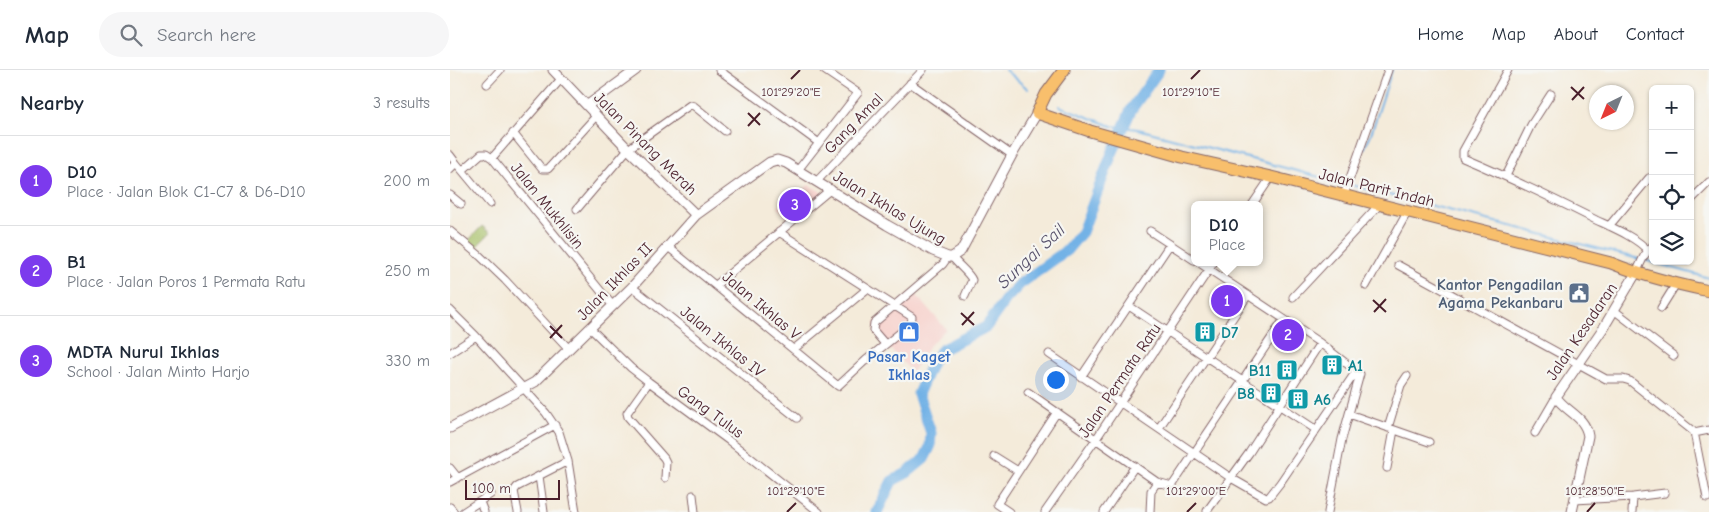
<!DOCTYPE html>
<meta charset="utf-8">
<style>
body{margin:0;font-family:"Comic Neue",sans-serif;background:#f6f6f7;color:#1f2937}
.controls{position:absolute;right:15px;top:15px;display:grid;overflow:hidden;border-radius:8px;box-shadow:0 1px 4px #0004}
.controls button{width:45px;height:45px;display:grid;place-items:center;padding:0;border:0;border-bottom:1px solid #e0e1e3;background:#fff;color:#1f2937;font:25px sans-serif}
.compass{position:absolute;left:1139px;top:15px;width:45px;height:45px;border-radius:50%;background:#fff;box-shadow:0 1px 4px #0004;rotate:223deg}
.scale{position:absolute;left:15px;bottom:12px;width:95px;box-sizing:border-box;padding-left:5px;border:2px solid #4a1f2b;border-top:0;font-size:14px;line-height:18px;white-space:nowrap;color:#4a1f2b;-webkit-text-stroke:4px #f6f6f2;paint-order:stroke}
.you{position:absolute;left:605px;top:309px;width:18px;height:18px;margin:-12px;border:4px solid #fff;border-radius:50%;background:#1a73e8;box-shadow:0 0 0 8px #1a73e833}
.badge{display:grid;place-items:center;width:32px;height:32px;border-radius:50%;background:#7c3aed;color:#fff;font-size:16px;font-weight:700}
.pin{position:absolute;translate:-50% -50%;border:2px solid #fff;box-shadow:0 1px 5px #0006}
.popup{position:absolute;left:741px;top:131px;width:72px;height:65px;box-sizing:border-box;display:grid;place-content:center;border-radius:8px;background:#fff;filter:drop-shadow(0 1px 4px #0005);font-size:16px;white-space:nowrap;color:#747a83}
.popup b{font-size:19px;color:#1f2937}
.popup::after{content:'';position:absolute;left:50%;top:100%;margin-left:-10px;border:10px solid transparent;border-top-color:#fff}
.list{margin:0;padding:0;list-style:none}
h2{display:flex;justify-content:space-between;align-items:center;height:65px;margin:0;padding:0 20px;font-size:21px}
h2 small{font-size:16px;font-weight:400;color:#747a83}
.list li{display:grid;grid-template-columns:32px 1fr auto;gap:15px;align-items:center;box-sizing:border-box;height:90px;padding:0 20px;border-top:1px solid #e0e1e3}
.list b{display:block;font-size:19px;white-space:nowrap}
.list p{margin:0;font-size:16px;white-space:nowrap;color:#747a83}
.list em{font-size:16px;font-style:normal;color:#747a83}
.icon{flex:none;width:28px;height:28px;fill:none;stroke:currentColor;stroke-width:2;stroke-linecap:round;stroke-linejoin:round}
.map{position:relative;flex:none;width:1259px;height:442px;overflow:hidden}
header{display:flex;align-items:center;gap:30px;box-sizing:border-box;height:70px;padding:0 25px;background:#fff;border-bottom:1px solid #e0e1e3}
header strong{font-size:24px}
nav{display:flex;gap:28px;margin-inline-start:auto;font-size:18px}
.search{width:350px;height:45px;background:#f6f6f7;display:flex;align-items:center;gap:12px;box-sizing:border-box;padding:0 18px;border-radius:28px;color:#747a83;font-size:19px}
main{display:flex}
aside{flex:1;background:#fff}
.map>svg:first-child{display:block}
</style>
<header>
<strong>Map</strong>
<div class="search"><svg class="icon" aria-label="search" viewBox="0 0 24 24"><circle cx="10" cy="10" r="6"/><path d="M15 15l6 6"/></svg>Search here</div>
<nav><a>Home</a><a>Map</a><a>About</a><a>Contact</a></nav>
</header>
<main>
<aside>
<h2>Nearby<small>3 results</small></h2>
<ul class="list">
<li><span class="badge">1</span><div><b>D10</b><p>Place · Jalan Blok C1-C7 &amp; D6-D10</p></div><em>200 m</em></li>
<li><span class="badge">2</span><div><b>B1</b><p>Place · Jalan Poros 1 Permata Ratu</p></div><em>250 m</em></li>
<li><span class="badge">3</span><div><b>MDTA Nurul Ikhlas</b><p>School · Jalan Minto Harjo</p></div><em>330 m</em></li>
</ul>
</aside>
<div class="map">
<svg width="1259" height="442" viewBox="0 0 1259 442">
<rect width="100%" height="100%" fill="#f6f6f2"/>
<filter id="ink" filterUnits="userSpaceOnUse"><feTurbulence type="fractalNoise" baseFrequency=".02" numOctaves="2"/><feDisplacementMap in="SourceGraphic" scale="10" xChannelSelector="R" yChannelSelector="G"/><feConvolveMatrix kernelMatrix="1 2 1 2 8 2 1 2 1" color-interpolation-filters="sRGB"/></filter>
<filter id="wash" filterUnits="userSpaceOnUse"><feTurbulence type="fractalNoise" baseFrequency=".0096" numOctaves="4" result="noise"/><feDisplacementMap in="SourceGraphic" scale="20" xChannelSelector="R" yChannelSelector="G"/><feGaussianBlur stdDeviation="1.12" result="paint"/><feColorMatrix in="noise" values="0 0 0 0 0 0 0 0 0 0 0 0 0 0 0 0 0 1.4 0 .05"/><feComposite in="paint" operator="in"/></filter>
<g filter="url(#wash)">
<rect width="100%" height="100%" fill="#f4ebda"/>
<!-- built -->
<path fill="#f7d0cb" d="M359,115L373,123L339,150L328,137Z
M463,221L496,259L479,276L462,302L427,265L424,253Z"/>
<!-- grass -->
<path fill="#a6bf65" stroke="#786f48" d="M32,156L40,163L25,178L18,171Z"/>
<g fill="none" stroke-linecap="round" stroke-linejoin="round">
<!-- stream -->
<path stroke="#73b2e6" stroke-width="2" d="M555,0L578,19
M609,36L662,56L688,59L896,114
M914,79L921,64L942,0
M901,115L1189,189
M1194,190L1259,208"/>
<!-- river -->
<path stroke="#73b2e6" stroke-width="11" d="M427,442L442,411L457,403L474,389L480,377L481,363L468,324L483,290L493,279L536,257L556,229L570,214L617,180L632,162L661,86L681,40L709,0"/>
</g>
</g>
<g filter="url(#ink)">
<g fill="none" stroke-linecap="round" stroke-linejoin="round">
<!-- minor casing -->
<g stroke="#866668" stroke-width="9">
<path id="minor" d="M269,0L369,73
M1058,0L1013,81V88C1058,107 1102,128 1146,150C1161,157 1188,168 1198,181
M460,13L562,85
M37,14L50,0
M63,63L92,99H98L147,45
M0,85L6,93L0,99
M42,88L111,9
M6,93L40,134
M13,100L31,84H36L42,88L163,236
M348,100L408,23L374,0
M1056,106L1081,55L1101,24
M367,111L473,0
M0,125L11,134
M894,125L938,0
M1240,131L1259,112
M802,135L821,107
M127,139L178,79L240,35L244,36L275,61
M1159,156L1199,108
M0,161L30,186L55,210L119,279
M700,161L744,190
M217,176L388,316L416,290L461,254L462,247L329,162
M502,187C508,195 520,204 522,210L515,226
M748,192L870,273L910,304L892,369L878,442
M948,195L1156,309H1173L1180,311L1244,362L1257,428
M1186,203L1194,186L1203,175
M266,215L381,119
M916,216L958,141
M182,217L347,348
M843,227L930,134
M679,236L865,359
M1211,238L1226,214
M0,240L26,266L96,343L109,362L118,391L126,442
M1165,241L1224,286
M140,258L181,298L199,312L278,370L369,442
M435,274L423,260L424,253L493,194L498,187
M344,279L417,219
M0,283L26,266
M599,284L781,408L816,428L819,427L830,413L907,300
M631,307L720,174
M199,312L177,343L178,347L214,388L216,392L215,408
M578,322L707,412L722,416L834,249
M899,344L979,372
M709,358L798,225
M938,358L951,315L957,306
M1085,363L1106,327
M1244,363L1259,360
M544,386L568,401
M0,398L8,408
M937,398L944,360
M89,406L94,442
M0,412L105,355
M243,425L245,442
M1124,430L1183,427L1215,423
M30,432L34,442
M0,437L4,442
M757,441L799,383L870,273
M13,442L41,424
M68,442L64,421L67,417L118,391
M559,442L547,434L607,342
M595,442L646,369L764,192
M654,442L685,396
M700,442L701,421L707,412
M1182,442L1183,427"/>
</g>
<!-- tertiary casing -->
<g stroke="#866668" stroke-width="11">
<path id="tertiary" d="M103,0L178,79L246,145
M138,35L186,0
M0,358L85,312L182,217L246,145L320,92L327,90L336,93L437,155L483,181L498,187H502L511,181L562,85L587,43
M1122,442L1138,366C1135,346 1116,342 1106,327L1154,257L1186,203"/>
</g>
<!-- primary casing -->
<g stroke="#866668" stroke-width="13">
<path id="primary" d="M614,0L596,24L587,43L640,61L732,87L821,107L1161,193C1193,206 1225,214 1259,221"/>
</g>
<!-- minor -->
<use href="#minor" stroke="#fff" stroke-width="7"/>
<!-- tertiary -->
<use href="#tertiary" stroke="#fff" stroke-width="9"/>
<!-- primary -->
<use href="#primary" stroke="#f8bf6c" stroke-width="11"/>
</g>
</g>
<!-- ticks -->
<path fill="none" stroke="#4a1f2b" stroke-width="2" d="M341,9L350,0M741,9L750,0M1121,17L1134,29M1122,30L1134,17M298,43L310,55M298,56L310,43M923,230L936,242M924,242L936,229M511,243L524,255M512,255L524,242M100,256L112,268M100,268L112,255M337,442L346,433M737,442L746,433M1137,442L1145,433"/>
<!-- icons -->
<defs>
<g id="civic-square" transform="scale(1.125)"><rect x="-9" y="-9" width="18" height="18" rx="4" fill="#5c6f8a" stroke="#f6f6f2"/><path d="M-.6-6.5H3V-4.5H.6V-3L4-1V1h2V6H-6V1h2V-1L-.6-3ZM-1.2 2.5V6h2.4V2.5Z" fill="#fff"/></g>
<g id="shop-square" transform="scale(1.125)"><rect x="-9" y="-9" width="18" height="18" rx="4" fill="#3f7fe0" stroke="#f6f6f2"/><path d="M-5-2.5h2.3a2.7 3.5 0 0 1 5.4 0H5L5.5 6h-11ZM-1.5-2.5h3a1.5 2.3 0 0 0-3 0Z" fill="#fff"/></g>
<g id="building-square" transform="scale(1.125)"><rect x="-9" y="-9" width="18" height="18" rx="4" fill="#0f9aa8" stroke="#f6f6f2"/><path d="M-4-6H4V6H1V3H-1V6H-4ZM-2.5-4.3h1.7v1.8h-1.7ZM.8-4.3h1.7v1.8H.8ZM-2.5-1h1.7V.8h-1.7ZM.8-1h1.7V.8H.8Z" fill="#fff"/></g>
</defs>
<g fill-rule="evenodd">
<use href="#civic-square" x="1129" y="223"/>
<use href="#shop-square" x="459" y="262"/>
<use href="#building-square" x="755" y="262"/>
<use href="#building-square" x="882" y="295"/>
<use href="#building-square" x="837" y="300"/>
<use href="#building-square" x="821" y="323"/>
<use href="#building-square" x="848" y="329"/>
</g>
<g text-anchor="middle" stroke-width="4.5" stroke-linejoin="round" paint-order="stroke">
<!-- street labels -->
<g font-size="16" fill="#4a1f2b" stroke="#f6f6f2">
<text transform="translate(403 53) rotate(-46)" y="6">Gang Amal</text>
<text transform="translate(196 73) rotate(45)" y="6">Jalan Pinang Merah</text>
<text transform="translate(927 117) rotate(14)" y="6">Jalan Parit Indah</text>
<text transform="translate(98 135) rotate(51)" y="6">Jalan Mukhlisin</text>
<text transform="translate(440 137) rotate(31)" y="6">Jalan Ikhlas Ujung</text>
<text transform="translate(164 211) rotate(-46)" y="6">Jalan Ikhlas II</text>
<text transform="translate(312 235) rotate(40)" y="6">Jalan Ikhlas V</text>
<text transform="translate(1131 261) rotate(-56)" y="6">Jalan Kesadaran</text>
<text transform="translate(273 271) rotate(39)" y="6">Jalan Ikhlas IV</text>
<text transform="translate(669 310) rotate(-56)" y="6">Jalan Permata Ratu</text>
<text transform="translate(261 341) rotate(36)" y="6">Gang Tulus</text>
</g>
<!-- service labels -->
<g font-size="16" font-weight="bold" fill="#4e5e75" stroke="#f6f6f2" text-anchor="end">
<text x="1113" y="220">Kantor Pengadilan<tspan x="1113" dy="18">Agama Pekanbaru</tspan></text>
</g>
<!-- culture labels -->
<g font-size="16" font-weight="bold" fill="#0d838f" stroke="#f6f6f2" text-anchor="start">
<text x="771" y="268">D7</text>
<text x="898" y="301">A1</text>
<text x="821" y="306" text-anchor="end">B11</text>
<text x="805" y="329" text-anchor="end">B8</text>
<text x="864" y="335">A6</text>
</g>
<!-- shop labels -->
<g font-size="16" font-weight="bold" fill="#366cbe" stroke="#f6f6f2">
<text x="459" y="292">Pasar Kaget<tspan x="459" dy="18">Ikhlas</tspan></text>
</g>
<!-- water labels -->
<g font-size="18" font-style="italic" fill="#58526c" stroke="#f6f6f2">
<text transform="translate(581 186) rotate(-43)" y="6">Sungai Sail</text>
</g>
</g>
<g font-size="12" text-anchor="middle" fill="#4a1f2b" stroke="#f6f6f2" stroke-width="4.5" stroke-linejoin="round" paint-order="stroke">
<text x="341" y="26">101°29'20"E</text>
<text x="741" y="26">101°29'10"E</text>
<text x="346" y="425">101°29'10"E</text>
<text x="746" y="425">101°29'00"E</text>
<text x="1145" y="425">101°28'50"E</text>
</g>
</svg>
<div class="controls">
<button>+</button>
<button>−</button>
<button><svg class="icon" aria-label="locate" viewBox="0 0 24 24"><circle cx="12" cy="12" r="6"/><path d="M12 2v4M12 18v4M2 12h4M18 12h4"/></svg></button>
<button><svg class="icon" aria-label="layers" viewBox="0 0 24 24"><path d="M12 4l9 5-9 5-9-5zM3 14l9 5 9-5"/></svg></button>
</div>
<svg class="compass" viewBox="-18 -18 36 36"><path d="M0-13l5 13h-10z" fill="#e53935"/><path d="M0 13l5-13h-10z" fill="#747a83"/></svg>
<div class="scale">100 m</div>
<div class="you"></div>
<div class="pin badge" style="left:777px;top:231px">1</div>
<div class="popup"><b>D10</b>Place</div>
<div class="pin badge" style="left:838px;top:265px">2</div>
<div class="pin badge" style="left:345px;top:135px">3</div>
</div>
</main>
